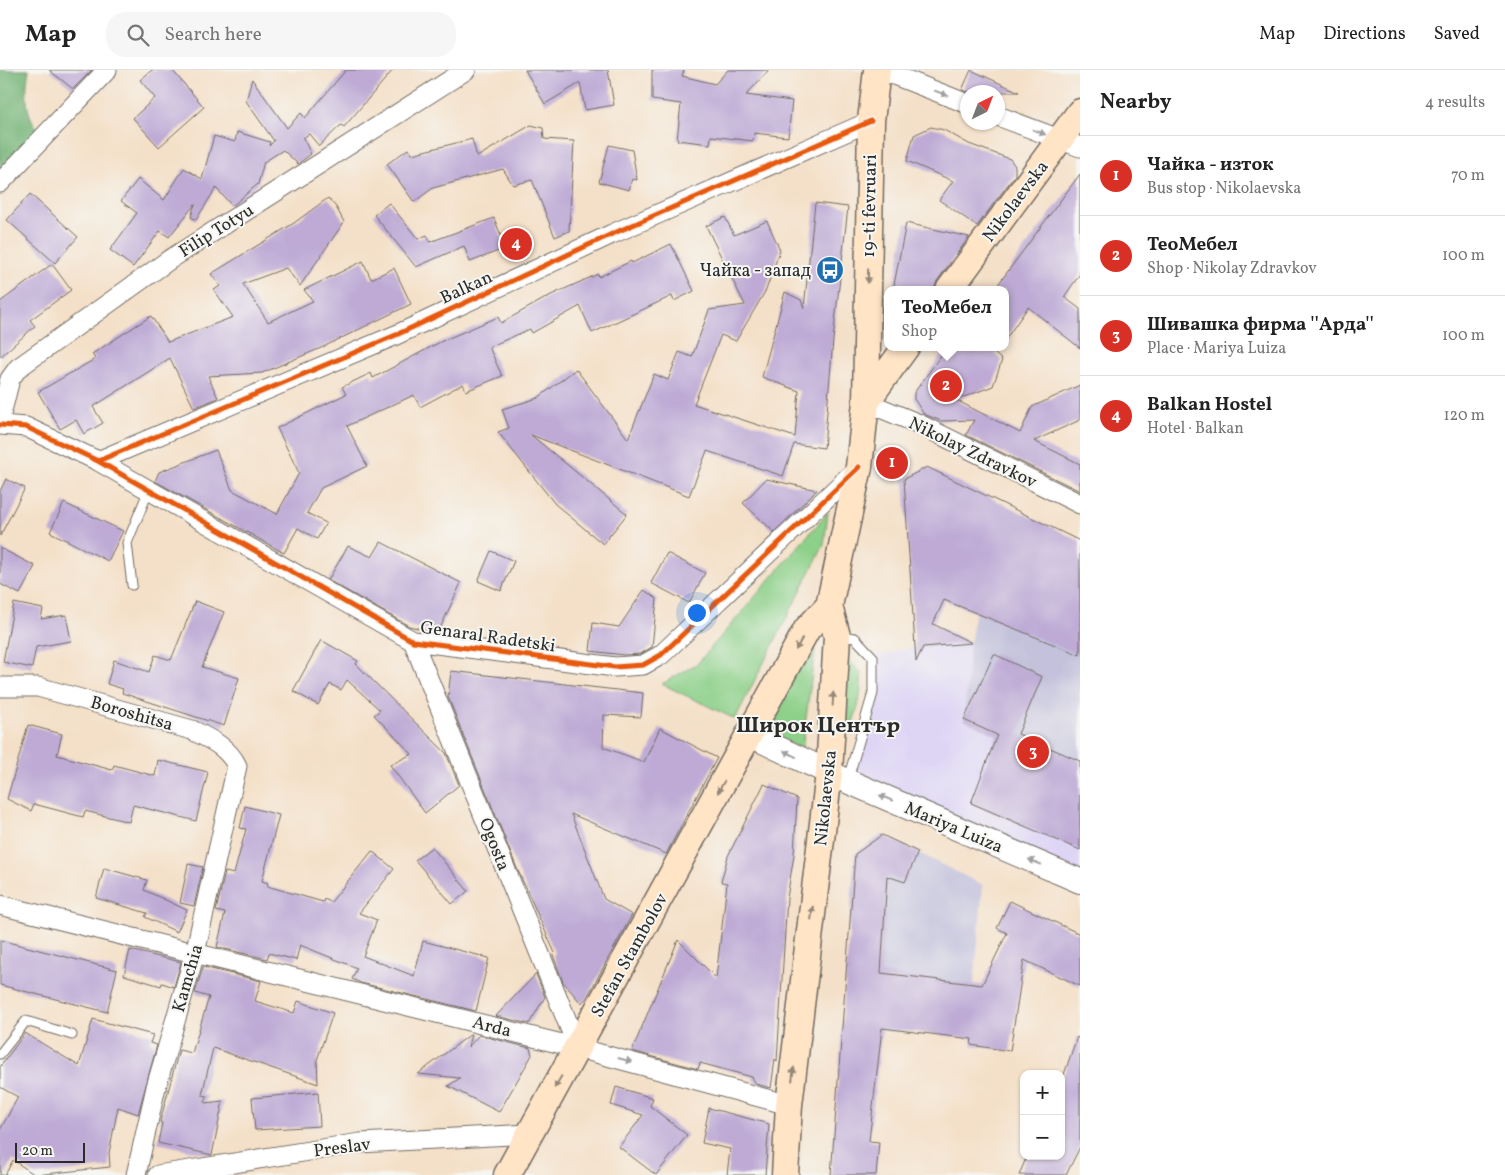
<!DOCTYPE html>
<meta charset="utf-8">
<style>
body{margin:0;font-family:Vollkorn,serif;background:#f6f6f6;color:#222}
.controls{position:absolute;right:15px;bottom:15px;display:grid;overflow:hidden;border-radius:10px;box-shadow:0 1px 4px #0004}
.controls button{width:45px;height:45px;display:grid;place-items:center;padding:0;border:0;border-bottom:1px solid #e0e0e0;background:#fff;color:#222;font:25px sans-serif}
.compass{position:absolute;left:960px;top:15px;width:45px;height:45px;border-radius:50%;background:#fff;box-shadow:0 1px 4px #0004;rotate:42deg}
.scale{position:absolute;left:15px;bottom:12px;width:70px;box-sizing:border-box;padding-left:5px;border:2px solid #2b2b2b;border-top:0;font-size:14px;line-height:18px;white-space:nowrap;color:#2b2b2b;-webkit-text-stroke:4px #f6f6f2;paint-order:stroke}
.you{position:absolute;left:696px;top:542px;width:18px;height:18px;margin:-12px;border:4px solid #fff;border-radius:50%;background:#1a73e8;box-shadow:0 0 0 8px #1a73e833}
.badge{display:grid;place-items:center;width:32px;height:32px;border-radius:50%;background:#d93025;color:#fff;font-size:16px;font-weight:700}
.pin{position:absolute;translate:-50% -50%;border:2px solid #fff;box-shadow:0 1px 5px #0006}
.popup{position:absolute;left:884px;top:216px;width:125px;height:65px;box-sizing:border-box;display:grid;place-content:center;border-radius:10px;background:#fff;filter:drop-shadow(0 1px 4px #0005);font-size:16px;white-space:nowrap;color:#767676}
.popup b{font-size:19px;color:#222}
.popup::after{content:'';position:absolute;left:50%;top:100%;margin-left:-10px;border:10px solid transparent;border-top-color:#fff}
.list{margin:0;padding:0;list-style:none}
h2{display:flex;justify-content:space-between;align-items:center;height:65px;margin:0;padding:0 20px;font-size:21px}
h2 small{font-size:16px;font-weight:400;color:#767676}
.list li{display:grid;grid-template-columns:32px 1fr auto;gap:15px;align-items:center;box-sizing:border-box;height:80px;padding:0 20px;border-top:1px solid #e0e0e0}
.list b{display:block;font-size:19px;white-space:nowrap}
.list p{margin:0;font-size:16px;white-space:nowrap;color:#767676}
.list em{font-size:16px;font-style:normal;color:#767676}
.icon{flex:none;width:28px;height:28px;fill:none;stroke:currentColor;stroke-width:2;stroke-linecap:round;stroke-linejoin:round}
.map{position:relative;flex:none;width:1080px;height:1105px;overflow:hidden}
header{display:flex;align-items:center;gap:30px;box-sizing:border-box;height:70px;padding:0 25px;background:#fff;border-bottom:1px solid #e0e0e0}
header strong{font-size:24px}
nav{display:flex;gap:28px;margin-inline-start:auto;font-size:18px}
.search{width:350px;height:45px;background:#f6f6f6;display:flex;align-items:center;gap:12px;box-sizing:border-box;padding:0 18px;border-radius:20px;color:#767676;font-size:19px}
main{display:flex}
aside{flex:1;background:#fff}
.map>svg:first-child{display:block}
</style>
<header>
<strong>Map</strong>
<div class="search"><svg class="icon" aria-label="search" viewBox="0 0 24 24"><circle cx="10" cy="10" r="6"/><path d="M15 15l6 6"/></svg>Search here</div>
<nav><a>Map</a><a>Directions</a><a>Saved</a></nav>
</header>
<main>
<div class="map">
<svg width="1080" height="1105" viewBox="0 0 1080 1105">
<rect width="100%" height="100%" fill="#f6f6f2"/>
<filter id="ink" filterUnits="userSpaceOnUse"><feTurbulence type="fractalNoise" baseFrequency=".02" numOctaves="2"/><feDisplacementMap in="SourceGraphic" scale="10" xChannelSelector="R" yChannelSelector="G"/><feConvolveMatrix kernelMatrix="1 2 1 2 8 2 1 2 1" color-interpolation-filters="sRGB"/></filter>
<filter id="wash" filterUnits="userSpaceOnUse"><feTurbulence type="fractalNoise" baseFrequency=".0096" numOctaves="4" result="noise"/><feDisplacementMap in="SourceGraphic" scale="20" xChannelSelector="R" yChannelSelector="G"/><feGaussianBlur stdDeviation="1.12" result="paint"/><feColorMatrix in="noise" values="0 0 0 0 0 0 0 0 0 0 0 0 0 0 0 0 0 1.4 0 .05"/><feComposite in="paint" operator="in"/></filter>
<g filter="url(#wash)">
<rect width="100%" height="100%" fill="#f4e0c8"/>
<!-- built -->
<path fill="#ded5f5" d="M970,574L964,650L1011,671L1080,780V811L847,711L873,623V587L915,577Z"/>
<!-- industrial -->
<path fill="#c3c1db" d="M980,515L1080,552V780L971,733L984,698L990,701L1011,671L964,650L970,574Z
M882,765L983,815L974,916L908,961L843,959L855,784Z"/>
<!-- green -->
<path fill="#8dd089" stroke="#5c7e5a" d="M828,442L824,475L735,649L662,614L698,593Z
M805,578L815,579L802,679L759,658Z
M846,587L861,603C863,637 849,665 832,693Z"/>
<!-- forest -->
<path fill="#72b275" stroke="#4e6e50" d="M0,0H29C25,22 24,47 42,63L0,106Z"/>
<g id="blocks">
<!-- building -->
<path fill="#beaad5" d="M49,0H92L73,19Z
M152,0H172L204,37L159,77L133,48L155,28L140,10Z
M346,0H393L344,57L341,55L319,76L309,64L303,68L311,84L298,94L283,80L264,92L258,114L232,136L216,118L196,150L191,147L195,134L169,167L160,161L133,197L110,180L137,143L121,131L138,109L164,130L184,98L202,109L214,66L235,72L237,62L270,72L269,76L274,71L246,31L252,9L287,58L301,43L305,48Z
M525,0H608L614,35L585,40L580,13L545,34Z
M652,0H684L682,6L715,14L728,0H769L746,25L792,31L788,67L754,63L753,71L711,66L710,74L677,70L681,34L652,30Z
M971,0L1019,22H969L962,20Z
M531,55L543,58L544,69L574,71L569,161L555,167L532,110L513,115L503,99L433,118L414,132L387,94L408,79L412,84L472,69L477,87Z
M931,57L944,60L969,74L1010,89L1015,96V105L977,156L939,130L953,111L907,91L914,65Z
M609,75L632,80L637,110L632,109L629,120L599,112Z
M1080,104V204L1064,227L1080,239V278L1028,237L1005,270V220H994Z
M30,124L78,167L55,193L7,150Z
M328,128L336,137L344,152L300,216L286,198L243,214L268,252L313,231L304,220L363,191L371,209L394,198L411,234L321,278L262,303L208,306L218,328L194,338L170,288L93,337L103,353L84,364L76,350L60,359L38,322L95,289L92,284L151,246L168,272L233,247L214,220L220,216L211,204L294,153Z
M389,133L418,169L427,165L430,172L494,148L506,178L470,192L464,176L416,197L374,145Z
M815,133L848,137L833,270L824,378L794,374L783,406L707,381L689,426L531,365L627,444L603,474L555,434L498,362L509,358L502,339L538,328L576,299L628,369L654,304L668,310L679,282L692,287L709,240L745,235L706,156L725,147L734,165L767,151L780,180L766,220L736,271L721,265L694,334L795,367L799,321L762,307L785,222L801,230L804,238Z
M906,153L969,167L937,211L934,220H893Z
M671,174L694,221L674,231L672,226L592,263L580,236L532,263L530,259L489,277L502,306L466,321L463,314L420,337L414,325L347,356L367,396L321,418L307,443L326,453L317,469L298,458L284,483L155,411L159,402L216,380L232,420L277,444L299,403L277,358L346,324L342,317L371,303L373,308L442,271L498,247L501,253L551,225L598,204L599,207L631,191L632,193Z
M52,194L71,220L30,250L35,256L0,287V232Z
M947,277H1000L995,284L1002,290L993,316L956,330L1020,363L1032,337L1080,315V350L1034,371L1080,394V421L966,365L974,350L941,351L924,344L914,329V323Z
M927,397L1080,471V585L944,530L933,554L972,573L923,577L916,592L904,409Z
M6,409L25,418L0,466V421Z
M766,409L817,420L774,462L743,433Z
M64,433L123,461L108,491L50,462Z
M381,472L461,513L438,563L409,556L328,510L348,476L372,487Z
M0,478L35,496L20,524L0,514Z
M491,481L514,491L501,521L478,511Z
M667,483L705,503L689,533L651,513Z
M644,520L657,529L652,577L640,584L624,585L590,581L593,553L619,557Z
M195,531L224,542L202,597L239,608L224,656L122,623L123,619L107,614L114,590L149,602L155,585L171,590Z
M14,533L43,539L41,549L66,545L71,571L36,577L32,598L3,592Z
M321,570L358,591L356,594L446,683L459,715L425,743L390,695L412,684L374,645L380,640L347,610L341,620L330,614L318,635L293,621Z
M994,584L1042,607L1018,664L1080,691V780L971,733L997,665L964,650Z
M451,601L643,623L641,647L604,645L603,677L644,692L660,658L717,688L666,784L571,744L604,829L632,845L586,929L581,933L563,912L553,885L555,883L516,796L448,627Z
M28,655L62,664L57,685L112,700L114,695L155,706L158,690L208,702L196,751L133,735L129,752L85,741L83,747L34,734L31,741L7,729Z
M764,714L797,729L794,785L787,828L777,991L775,989L771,1018L756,1014L752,1007L700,993L698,999L632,981L678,870L716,908L727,813L721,812L728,786Z
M245,736L279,745L262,811L268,813L267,816L323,832L324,829L331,832L372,781L394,799L359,843L377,850L363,886L414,906L423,871L489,888L476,941L361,913L352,909L357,898L300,875L296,890L269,883L267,889L217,877L225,843L216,841L225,802L234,804L246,759L240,758Z
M882,765L918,782L905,812L887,806L881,903L982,915L1007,863L997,858L1010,831L1080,864V916L1024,890L1010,981L971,975L972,969L882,958L869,1071L879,1072L876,1105H831L855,784Z
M432,777L468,821L452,834L415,790Z
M188,794L203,797L194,836L180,833Z
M104,798L147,810L144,820L187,840L177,862L145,847L147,843L96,828Z
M0,870L117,900L107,942L0,915Z
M130,880L181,892L174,917L162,913L161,916L124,905Z
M203,897L261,911L255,931L294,943L298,931L333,943L317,990L318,1014L213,978L202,1025L207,1026L205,1033L223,1031L212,1085L158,1073L162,1053L160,1052L179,980L192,983L209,927L195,923Z
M536,904L545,927L529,954L496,946Z
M93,949L153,965L150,973L157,975L138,1044L118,1037L109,1083L110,1097L35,1105L13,1090L5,1105H0V1060L18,1027L0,1017V997L25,963L79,996Z
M471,964L468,977L479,965L530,978L532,985L499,1042L448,1016L460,1008L418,1004Z
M1077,967L1080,968V1077L1066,1105H1019L1027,1086H1061V1013Z
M616,1017L653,1028L650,1036L687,1065L656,1105L619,1077L643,1045L611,1035Z
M318,1022L320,1056L255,1060L252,1028Z
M709,1038L769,1054L765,1105H727L730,1079L702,1073Z"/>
</g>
</g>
<g filter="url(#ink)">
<use href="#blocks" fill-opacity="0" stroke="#716a62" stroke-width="1"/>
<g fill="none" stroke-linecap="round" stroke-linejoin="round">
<!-- service casing -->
<g stroke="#716a62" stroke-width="11">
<path id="service" d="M132,515L127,473L148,422
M840,566L855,568L873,587V623L848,709
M0,984L26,951L72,965"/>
</g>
<!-- minor casing -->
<g stroke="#716a62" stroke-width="21">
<path id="minor" d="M881,0L968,34
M998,46L1080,77
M0,113L107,0
M866,332L919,354L1080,434
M0,349L10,309L18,298L169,190L466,0
M0,355L26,357L98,391L413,571L615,597L643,595L661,585L859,397
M98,391L396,265L612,164L871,51
M413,571L578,978
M0,617H38L192,660C210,669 228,677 237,696L195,883L156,1017L136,1105
M0,835L578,978L789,1035
M158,1105L360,1073L528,1064"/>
</g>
<!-- tertiary casing -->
<g stroke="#716a62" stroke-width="26">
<path id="tertiary" d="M750,665L847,711L1080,811"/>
</g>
<!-- secondary casing -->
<g stroke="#716a62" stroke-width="29">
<path id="secondary" d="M949,220L1080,42
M866,332L871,51L877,0
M507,1105L807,559L829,536
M785,1105L789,1035L829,703L837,566L829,536L859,397L866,332L906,277"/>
</g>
<!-- service -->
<use href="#service" stroke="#fff" stroke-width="9"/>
<!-- minor -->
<use href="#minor" stroke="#fff" stroke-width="19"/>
<!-- tertiary -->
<use href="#tertiary" stroke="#fff" stroke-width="24"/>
<!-- secondary -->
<use href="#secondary" stroke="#ffe4c6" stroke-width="26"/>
<!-- cycleway casing -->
<g stroke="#f6f6f2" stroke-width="8">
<path id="cycleway" d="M0,355L26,357L98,391L413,571L615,597L643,595L661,585L859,397
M98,391L396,265L612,164L871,51"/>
</g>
<!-- cycleway -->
<use href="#cycleway" stroke="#e8590c" stroke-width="5"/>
</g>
<!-- one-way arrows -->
<defs><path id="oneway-solid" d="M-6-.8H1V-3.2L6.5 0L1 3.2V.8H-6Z" transform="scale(1.25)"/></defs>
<g fill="#a0a0a0">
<use href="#oneway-solid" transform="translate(941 23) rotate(21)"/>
<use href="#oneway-solid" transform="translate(1039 62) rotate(21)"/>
<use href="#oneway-solid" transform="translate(790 684) rotate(-154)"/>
<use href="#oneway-solid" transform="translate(886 728) rotate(-157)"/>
<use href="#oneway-solid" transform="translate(1035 792) rotate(-157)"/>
<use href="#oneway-solid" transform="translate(625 990) rotate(15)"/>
</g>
<g fill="#958878">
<use href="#oneway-solid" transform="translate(868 206) rotate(91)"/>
<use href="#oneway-solid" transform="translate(799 574) rotate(119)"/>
<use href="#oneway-solid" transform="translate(833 629) rotate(-87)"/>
<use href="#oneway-solid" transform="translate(721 717) rotate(119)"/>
<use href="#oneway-solid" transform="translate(812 843) rotate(-83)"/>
<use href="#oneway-solid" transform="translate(793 1004) rotate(-83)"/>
<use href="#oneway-solid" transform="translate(558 1012) rotate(120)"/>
</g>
</g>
<!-- icons -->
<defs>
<g id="bus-disc" transform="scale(1.4375)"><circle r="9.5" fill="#1f6fb2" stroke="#f6f6f2"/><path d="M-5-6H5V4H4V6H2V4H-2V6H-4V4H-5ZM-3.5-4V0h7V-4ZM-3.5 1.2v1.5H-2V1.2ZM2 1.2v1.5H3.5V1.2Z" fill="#fff"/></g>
</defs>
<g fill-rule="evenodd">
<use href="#bus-disc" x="830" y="200"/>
</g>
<g text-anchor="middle" stroke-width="4" stroke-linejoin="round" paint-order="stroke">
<!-- street labels -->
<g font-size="18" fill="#2b2b2b" stroke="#f6f6f2">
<text transform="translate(1015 131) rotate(-53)" y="6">Nikolaevska</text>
<text transform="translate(869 136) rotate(-89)" y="6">19-ti fevruari</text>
<text transform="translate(216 160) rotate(-32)" y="6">Filip Totyu</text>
<text transform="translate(466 217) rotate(-25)" y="6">Balkan</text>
<text transform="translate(973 382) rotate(26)" y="6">Nikolay Zdravkov</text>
<text transform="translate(488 566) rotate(8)" y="6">Genaral Radetski</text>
<text transform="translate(132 643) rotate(16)" y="6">Boroshitsa</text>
<text transform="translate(825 728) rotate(-84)" y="6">Nikolaevska</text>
<text transform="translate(954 757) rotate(23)" y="6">Mariya Luiza</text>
<text transform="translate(495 774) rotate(68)" y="6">Ogosta</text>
<text transform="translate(629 885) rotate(-61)" y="6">Stefan Stambolov</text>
<text transform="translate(187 908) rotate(-74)" y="6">Kamchia</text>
<text transform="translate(492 956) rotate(14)" y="6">Arda</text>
<text transform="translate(342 1077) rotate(-7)" y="6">Preslav</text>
</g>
<!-- poi labels -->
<g font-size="18" fill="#2b2b2b" stroke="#f6f6f2" text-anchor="end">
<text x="811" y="206">Чайка - запад</text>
</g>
<!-- district labels -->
<g font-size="22" font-weight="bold" fill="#2b2b2b" stroke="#f6f6f2">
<text x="818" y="662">Широк Център</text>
</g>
</g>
</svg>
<div class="controls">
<button>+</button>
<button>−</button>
</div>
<svg class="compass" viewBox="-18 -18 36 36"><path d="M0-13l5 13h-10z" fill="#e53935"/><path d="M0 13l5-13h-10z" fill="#767676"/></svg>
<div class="scale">20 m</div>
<div class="you"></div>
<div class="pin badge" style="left:892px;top:393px">1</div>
<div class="pin badge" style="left:946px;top:316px">2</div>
<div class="popup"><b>ТеоМебел</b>Shop</div>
<div class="pin badge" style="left:1033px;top:682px">3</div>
<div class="pin badge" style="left:516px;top:174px">4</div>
</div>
<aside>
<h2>Nearby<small>4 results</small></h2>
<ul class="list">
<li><span class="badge">1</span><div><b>Чайка - изток</b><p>Bus stop · Nikolaevska</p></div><em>70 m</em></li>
<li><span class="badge">2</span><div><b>ТеоМебел</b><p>Shop · Nikolay Zdravkov</p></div><em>100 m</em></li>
<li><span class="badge">3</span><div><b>Шивашка фирма ''Арда''</b><p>Place · Mariya Luiza</p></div><em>100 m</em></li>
<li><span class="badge">4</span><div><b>Balkan Hostel</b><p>Hotel · Balkan</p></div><em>120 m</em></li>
</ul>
</aside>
</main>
